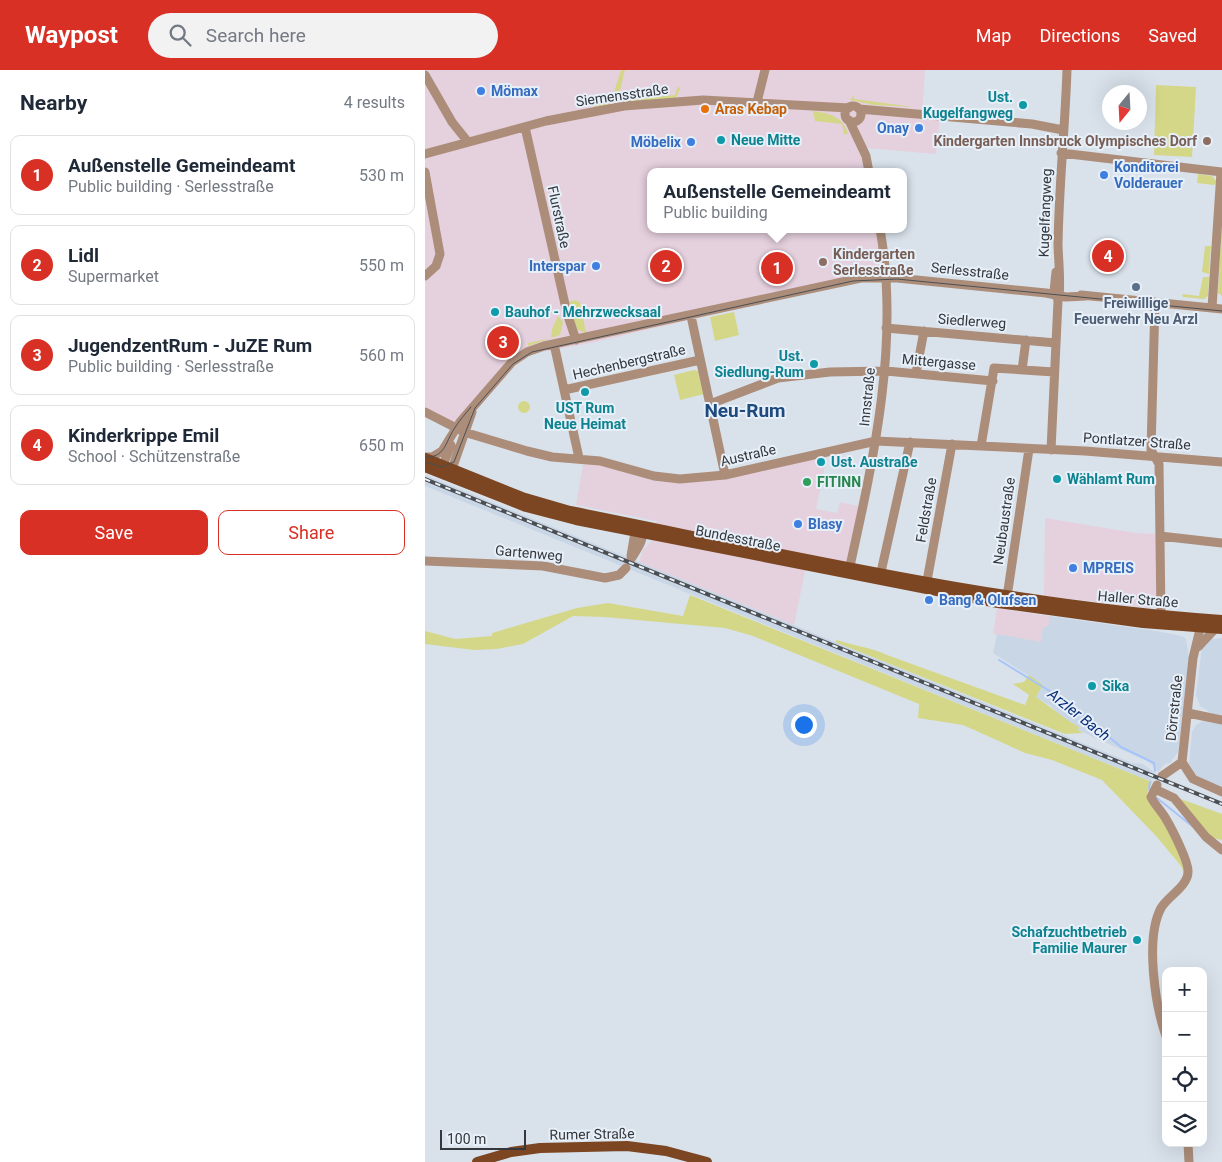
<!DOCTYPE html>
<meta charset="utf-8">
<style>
body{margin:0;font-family:Roboto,sans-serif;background:#f2f2f3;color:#1f2937}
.controls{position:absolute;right:15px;bottom:15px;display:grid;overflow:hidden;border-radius:10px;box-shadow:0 5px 20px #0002}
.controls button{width:45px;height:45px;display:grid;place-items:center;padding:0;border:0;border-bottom:1px solid #e0e1e3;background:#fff;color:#1f2937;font:25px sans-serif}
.compass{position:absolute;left:677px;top:15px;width:45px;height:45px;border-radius:50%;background:#fff;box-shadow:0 5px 20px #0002;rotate:198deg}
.scale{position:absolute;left:15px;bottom:12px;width:86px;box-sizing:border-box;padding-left:5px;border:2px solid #34373b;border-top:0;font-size:14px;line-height:18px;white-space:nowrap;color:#34373b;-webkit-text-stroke:4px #e7eff9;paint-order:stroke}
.you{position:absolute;left:378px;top:654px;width:18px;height:18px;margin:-12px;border:4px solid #fff;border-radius:50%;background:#1a73e8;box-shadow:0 0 0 8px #1a73e833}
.badge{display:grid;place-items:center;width:32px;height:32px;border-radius:50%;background:#d93025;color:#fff;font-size:16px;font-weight:700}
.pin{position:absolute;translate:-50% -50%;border:2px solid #fff;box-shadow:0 1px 5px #0006}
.popup{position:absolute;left:222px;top:98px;width:260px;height:65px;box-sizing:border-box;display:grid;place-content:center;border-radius:10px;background:#fff;filter:drop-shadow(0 1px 4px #0005);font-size:16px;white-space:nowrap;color:#747a83}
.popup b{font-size:19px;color:#1f2937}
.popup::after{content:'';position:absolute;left:50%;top:100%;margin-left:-10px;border:10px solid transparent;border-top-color:#fff}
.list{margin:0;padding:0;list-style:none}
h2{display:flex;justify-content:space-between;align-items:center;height:65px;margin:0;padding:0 20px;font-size:21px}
h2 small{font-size:16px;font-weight:400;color:#747a83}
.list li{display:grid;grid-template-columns:32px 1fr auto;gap:15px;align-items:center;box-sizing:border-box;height:80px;margin:0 10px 10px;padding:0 10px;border:1px solid #e0e1e3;border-radius:10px}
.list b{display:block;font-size:19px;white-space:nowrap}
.list p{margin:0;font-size:16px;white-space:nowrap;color:#747a83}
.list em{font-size:16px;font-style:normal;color:#747a83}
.actions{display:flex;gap:10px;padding:15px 20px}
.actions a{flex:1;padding:11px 0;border:1px solid #d93025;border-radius:10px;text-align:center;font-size:18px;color:#d93025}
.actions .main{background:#d93025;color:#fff}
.icon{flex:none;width:28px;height:28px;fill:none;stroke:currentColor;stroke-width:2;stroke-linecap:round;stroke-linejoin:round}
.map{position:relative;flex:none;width:797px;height:1092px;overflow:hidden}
header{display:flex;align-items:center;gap:30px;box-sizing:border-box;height:70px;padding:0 25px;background:#d93025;color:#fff}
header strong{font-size:24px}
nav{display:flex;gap:28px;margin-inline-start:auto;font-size:18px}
.search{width:350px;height:45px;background:#f2f2f3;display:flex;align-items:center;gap:12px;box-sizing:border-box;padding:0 18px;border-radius:28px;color:#747a83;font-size:19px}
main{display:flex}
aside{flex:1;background:#fff}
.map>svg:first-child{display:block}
</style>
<header>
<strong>Waypost</strong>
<div class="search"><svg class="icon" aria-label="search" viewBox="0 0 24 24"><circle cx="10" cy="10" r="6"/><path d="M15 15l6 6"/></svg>Search here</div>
<nav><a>Map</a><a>Directions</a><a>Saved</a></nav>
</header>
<main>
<aside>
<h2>Nearby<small>4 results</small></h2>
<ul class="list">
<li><span class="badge">1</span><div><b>Außenstelle Gemeindeamt</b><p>Public building · Serlesstraße</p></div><em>530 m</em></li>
<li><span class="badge">2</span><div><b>Lidl</b><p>Supermarket</p></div><em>550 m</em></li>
<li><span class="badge">3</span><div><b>JugendzentRum - JuZE Rum</b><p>Public building · Serlesstraße</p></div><em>560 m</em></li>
<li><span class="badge">4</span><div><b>Kinderkrippe Emil</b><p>School · Schützenstraße</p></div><em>650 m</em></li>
</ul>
<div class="actions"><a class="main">Save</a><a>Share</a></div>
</aside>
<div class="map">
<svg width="797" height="1092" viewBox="0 0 797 1092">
<rect width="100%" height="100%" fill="#d9e2eb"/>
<!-- commercial -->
<path fill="#e5d0de" d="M0,0H500L497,46L515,48L511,84L441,78L444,102H226V159H455L462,207L423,213L166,273L100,285L32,361L0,345Z
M403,381L391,439L412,443L415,432L437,437L424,500L382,492L369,555L214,492L218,480L226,472L232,451L151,435L159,389L255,409Z
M620,448L711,463L732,464V531L730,534L724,538L619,526Z
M572,538L624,546V555L618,558L616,572L568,564Z"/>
<!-- built -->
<path fill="#c9d6e6" d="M0,405L707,693L718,694L730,703L727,712L0,416Z
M624,546L731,561L757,566L761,569L764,588L753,682L745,693L740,694L733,702L728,695L720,690L653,660L654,657L633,645L626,636L611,627L618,615L568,583L572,564L616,572L618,558L624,555Z
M797,568V650L775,636L771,625L777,577L785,569Z
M778,651L797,655V717L772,706L764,694L767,662L771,655Z"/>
<!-- green -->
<path fill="#d4d788" d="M196,0H200C193,24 198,35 168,37L169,29L185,34Z
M731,15L771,17L767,87L729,85Z
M253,16L255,19L251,28L203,32L201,28L202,25L211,29L250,25Z
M429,25V29L489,37L449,35L425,30Z
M388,41C404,43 419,47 423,64H419L417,54L390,51Z
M773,104L787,106L792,112L789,115L772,113Z
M797,150V226L793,223Z
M780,176H786L784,204L777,202Z
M778,207H784L783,226L779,229L758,227L757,224L774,226Z
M150,230L155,232L161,263L153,260L148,252L144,232Z
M309,242L314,265L290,271L285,247Z
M133,246L138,252L135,265L103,276V273L126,268L127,259Z
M269,300L273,301L279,324L255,330L249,305Z
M93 337a6 6 0 1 1 12 0a6 6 0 1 1-12 0Z
M265,525L727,712L722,724L723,729C740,751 758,778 761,807L756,796L732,767L677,710L627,690L600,683L538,655L493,648L494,634L328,566L300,558L179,547L148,546L98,574L71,579L49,580L0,574V561L30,569L67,566V563L152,538L183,533L258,546Z
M412,570C429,576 445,577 462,585L600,635L604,625L588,614L599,612L604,605L618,615L611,627C626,637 638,648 654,657L653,660L658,663L640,664L410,572Z
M753,728L797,744V770L781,767Z"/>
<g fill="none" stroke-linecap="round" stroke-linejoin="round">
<!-- stream -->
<path stroke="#a7c4fa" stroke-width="2" d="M574,590L631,625L663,649L696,677L727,692L729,693L730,701
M724,719L725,712
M732,728L767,756"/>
<!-- minor -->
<path stroke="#ac8d7a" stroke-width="9" d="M0,5L27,52L43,72
M332,32L340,0
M420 44a8 8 0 1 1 16 0a8 8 0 1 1-16 0Z
M434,39L607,54L638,60
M424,50L441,86L444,102
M100,57L142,243L151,270
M636,83L797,102
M0,84L121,51L199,36L278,30L424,38
M0,102L15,184L11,196L0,206
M631,202L629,221L633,230
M656,225L797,239
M730,232L726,380L734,394L736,546
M787,238L796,102
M266,246L300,405
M461,258L631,273
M129,274L154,388
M597,300L601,270
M491,303L499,261
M139,320L275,290
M285,334L353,308L405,302L461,301L568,311
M0,342L39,362L102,381L127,387L175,391L229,406L255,409L300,405L451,371L660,381L797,392
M26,375L18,395L19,405L27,399L47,342
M556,376L569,298L629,302
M626,380L633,231C637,222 633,186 633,174C634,115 640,58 642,0
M0,387H7L17,381L35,352L87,292L102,282L119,276L436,208H472L621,223L641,227L661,226
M735,466L797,473
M206,486L210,462L215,456
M206,489C212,479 220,470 217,458
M0,491L118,496L180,508L194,505L201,498
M425,496C449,387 475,271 455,159
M456,502L485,372
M502,511L527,374
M582,527L604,379
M773,551L775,559L768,588L757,692L768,709L797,722
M773,577L790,559
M763,643L797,650
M737,706L757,692
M732,715L726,727C730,735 737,742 741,749C747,759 764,792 763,802C763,816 742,827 736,838C720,868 730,935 741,966
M730,719L749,728L781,767L797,780
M763,1073L764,1092"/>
<!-- major -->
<path stroke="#7c4623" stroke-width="10" d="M0,388L97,427L145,441C361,484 577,535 797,550
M0,397L101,437L151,450L573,533L718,553L797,559
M52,1092L86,1082L115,1078L202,1076L241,1081L282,1092"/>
<!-- tram -->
<path stroke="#4b4f53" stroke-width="1" d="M0,387C20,388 20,373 29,359C34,351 40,344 46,337
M0,392L17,397L29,392L50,338L88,294L107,282L428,211L472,209L797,241"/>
<!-- rail casing -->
<g stroke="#4b4f53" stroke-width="4">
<path id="rail" d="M0,409L797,734"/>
</g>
<!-- rail -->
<use href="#rail" stroke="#e7eff9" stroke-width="2" stroke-dasharray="5.5" stroke-linecap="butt"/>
</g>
<!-- markers -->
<g fill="#3f7fe0" stroke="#e7eff9" stroke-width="2">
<circle cx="56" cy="21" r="5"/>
<circle cx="494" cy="58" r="5"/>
<circle cx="266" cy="72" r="5"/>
<circle cx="679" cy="105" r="5"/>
<circle cx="171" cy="196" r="5"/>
<circle cx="373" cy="454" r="5"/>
<circle cx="648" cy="498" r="5"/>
<circle cx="504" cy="530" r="5"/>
</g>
<g fill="#0f9aa8" stroke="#e7eff9" stroke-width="2">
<circle cx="598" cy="35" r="5"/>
<circle cx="296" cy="70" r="5"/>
<circle cx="70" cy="242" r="5"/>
<circle cx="389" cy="294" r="5"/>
<circle cx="160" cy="322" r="5"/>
<circle cx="396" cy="392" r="5"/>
<circle cx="632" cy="409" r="5"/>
<circle cx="667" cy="616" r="5"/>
<circle cx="712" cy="870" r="5"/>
</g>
<circle fill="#e8710a" stroke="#e7eff9" stroke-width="2" cx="280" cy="39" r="5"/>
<g fill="#8d6e63" stroke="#e7eff9" stroke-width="2">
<circle cx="782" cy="71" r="5"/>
<circle cx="398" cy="192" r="5"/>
</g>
<circle fill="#5c6f8a" stroke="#e7eff9" stroke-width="2" cx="711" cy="217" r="5"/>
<circle fill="#2e9e5b" stroke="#e7eff9" stroke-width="2" cx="382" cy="412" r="5"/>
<g text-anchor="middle" stroke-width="4" stroke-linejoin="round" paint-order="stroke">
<!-- shop labels -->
<g font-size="14" font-weight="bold" fill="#366cbe" stroke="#e7eff9" text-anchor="start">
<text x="66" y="26">Mömax</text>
<text x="484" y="63" text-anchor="end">Onay</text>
<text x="256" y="77" text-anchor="end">Möbelix</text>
<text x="689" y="102">Konditorei<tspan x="689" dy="16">Volderauer</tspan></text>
<text x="161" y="201" text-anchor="end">Interspar</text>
<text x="383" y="459">Blasy</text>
<text x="658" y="503">MPREIS</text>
<text x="514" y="535">Bang &amp; Olufsen</text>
</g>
<!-- street labels -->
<g font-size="14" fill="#34373b" stroke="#e7eff9">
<text transform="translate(197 25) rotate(-8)" y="5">Siemensstraße</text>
<text transform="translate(620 143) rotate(-88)" y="5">Kugelfangweg</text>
<text transform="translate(134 147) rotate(78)" y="5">Flurstraße</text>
<text transform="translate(545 201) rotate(6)" y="5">Serlesstraße</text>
<text transform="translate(547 251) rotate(4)" y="5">Siedlerweg</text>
<text transform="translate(204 292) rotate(-13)" y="5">Hechenbergstraße</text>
<text transform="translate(514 292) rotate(5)" y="5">Mittergasse</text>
<text transform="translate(442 327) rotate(-84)" y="5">Innstraße</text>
<text transform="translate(712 371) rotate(4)" y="5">Pontlatzer Straße</text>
<text transform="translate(323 385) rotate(-13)" y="5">Austraße</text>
<text transform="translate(501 440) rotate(-80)" y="5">Feldstraße</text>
<text transform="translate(579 451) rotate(-82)" y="5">Neubaustraße</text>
<text transform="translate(313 468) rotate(11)" y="5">Bundesstraße</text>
<text transform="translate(104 483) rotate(5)" y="5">Gartenweg</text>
<text transform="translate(713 529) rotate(5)" y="5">Haller Straße</text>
<text transform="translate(749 638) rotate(-84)" y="5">Dörrstraße</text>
<text transform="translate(167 1064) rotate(-1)" y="5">Rumer Straße</text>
</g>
<!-- culture labels -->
<g font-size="14" font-weight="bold" fill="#0d838f" stroke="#e7eff9" text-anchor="start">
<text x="588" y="32" text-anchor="end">Ust.<tspan x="588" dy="16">Kugelfangweg</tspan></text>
<text x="306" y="75">Neue Mitte</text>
<text x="80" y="247">Bauhof - Mehrzwecksaal</text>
<text x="379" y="291" text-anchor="end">Ust.<tspan x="379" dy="16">Siedlung-Rum</tspan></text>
<text x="160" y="343" text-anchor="middle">UST Rum<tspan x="160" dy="16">Neue Heimat</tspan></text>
<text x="406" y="397">Ust. Austraße</text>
<text x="642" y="414">Wählamt Rum</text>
<text x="677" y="621">Sika</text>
<text x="702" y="867" text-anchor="end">Schafzuchtbetrieb<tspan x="702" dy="16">Familie Maurer</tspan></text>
</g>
<!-- food labels -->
<g font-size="14" font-weight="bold" fill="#c56008" stroke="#e7eff9" text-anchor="start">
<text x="290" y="44">Aras Kebap</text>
</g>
<!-- education labels -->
<g font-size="14" font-weight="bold" fill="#785e54" stroke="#e7eff9" text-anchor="end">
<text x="772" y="76">Kindergarten Innsbruck Olympisches Dorf</text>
<text x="408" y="189" text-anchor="start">Kindergarten<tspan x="408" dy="16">Serlesstraße</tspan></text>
</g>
<!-- service labels -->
<g font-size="14" font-weight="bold" fill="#4e5e75" stroke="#e7eff9">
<text x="711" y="238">Freiwillige<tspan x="711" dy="16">Feuerwehr Neu Arzl</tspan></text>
</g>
<!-- leisure labels -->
<g font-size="14" font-weight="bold" fill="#27864d" stroke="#e7eff9" text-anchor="start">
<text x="392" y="417">FITINN</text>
</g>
<!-- water labels -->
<g font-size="15" font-style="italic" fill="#092d78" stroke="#e7eff9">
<text transform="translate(654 645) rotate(38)" y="5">Arzler Bach</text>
</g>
<!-- district labels -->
<g font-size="19" font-weight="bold" fill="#1e4a7e" stroke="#e7eff9">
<text x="320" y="347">Neu-Rum</text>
</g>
</g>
</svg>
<div class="controls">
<button>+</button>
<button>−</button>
<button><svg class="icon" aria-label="locate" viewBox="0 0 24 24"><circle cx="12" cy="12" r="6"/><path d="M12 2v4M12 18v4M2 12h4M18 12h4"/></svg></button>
<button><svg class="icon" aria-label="layers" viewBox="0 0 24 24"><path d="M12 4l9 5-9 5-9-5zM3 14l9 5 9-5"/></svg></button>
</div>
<svg class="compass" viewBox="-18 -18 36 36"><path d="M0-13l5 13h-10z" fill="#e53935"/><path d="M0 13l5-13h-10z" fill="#747a83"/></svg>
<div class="scale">100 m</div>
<div class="you"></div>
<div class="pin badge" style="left:352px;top:198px">1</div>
<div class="popup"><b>Außenstelle Gemeindeamt</b>Public building</div>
<div class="pin badge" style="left:241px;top:196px">2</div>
<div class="pin badge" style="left:78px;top:272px">3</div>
<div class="pin badge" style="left:683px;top:186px">4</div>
</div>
</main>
